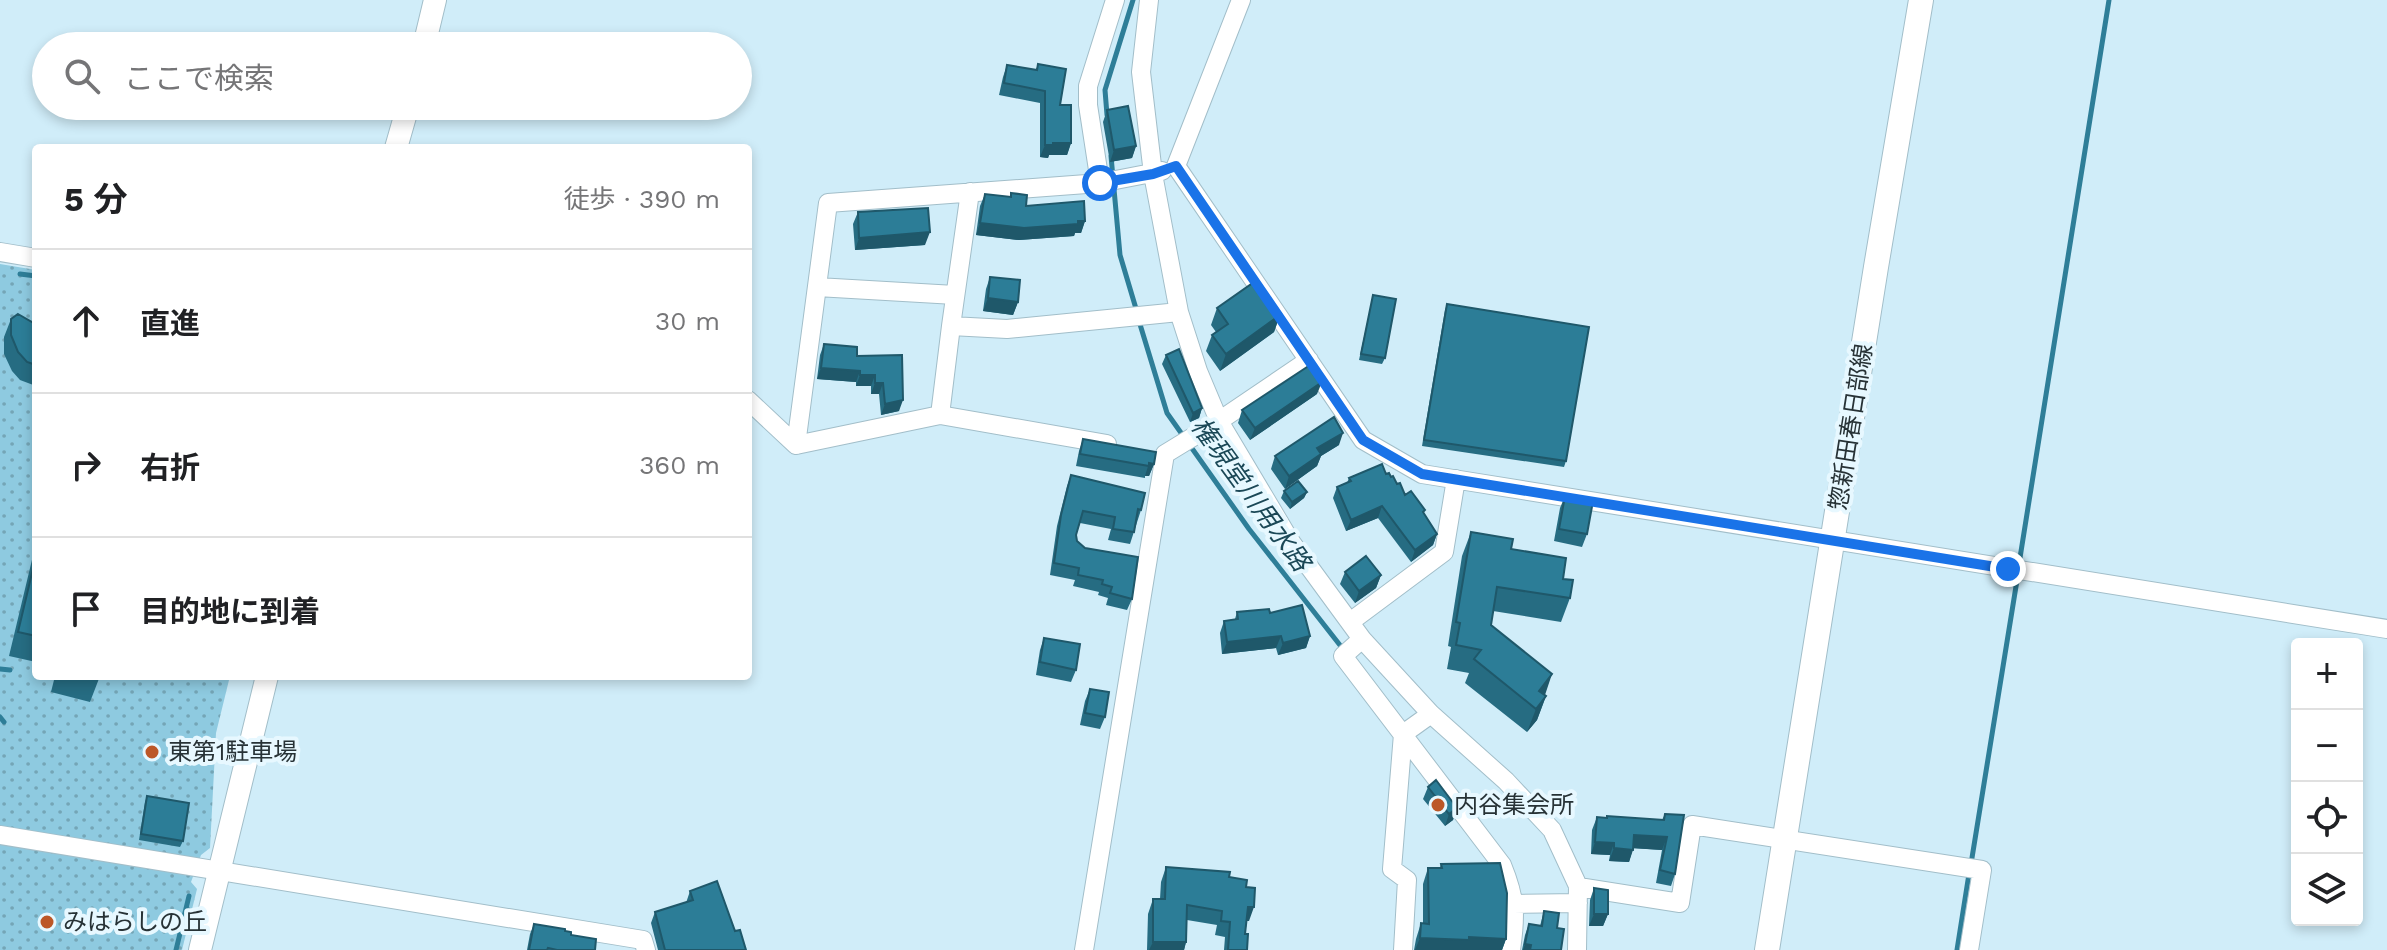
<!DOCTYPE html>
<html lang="ja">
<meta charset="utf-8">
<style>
body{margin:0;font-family:"Work Sans","Noto Sans JP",sans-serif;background:#f6f6f6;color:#202124}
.controls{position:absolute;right:24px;bottom:24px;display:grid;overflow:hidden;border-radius:8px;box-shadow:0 4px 12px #0003}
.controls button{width:72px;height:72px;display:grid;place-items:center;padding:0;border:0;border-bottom:2px solid #e0e0e0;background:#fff;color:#202124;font:40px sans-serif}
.stop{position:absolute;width:24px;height:24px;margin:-18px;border:6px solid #1a73e8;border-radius:50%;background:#fff}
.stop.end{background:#1a73e8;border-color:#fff;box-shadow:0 2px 8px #0008}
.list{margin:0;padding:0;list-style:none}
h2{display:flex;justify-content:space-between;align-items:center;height:104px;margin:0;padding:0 32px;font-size:34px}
h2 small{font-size:26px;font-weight:400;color:#757577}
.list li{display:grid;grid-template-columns:52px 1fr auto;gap:24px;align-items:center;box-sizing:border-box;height:144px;padding:0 32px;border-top:2px solid #e0e0e0}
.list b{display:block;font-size:30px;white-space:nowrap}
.list em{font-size:26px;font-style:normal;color:#757577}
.icon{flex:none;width:44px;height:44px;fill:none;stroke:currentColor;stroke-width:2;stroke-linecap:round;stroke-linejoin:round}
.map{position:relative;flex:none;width:2387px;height:950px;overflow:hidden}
.search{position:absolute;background:#fff;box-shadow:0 4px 12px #0003;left:32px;top:32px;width:720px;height:88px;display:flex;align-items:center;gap:20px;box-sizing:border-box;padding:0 28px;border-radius:44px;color:#757577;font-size:30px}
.panel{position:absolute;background:#fff;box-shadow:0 4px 12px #0003;left:32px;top:144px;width:720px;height:536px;border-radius:8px}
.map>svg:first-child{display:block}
</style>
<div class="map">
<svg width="2387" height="950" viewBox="0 0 2387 950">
<defs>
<pattern id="park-dots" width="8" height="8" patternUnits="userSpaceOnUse" patternTransform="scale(2)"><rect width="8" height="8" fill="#8ecae0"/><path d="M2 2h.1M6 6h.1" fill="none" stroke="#74a5b6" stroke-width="1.8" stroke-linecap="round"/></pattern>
</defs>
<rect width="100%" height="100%" fill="#d0edf9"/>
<!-- park -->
<path fill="url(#park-dots)" d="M0,264L36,270V676H230L216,733L210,848L201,855L191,882L197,889L182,950H0Z"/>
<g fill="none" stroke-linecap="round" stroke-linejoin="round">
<!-- stream -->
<path stroke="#2e7e98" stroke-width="5" d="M1107,115L1105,90L1133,0
M1111,156L1120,255L1137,312
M20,274L36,276
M1139,321L1167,413L1249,529L1343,649
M2019,564L2109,0
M0,669L10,670
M0,717L4,722
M1971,864L2018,574
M176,950L189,896
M1957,950L1969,874"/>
<!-- minor casing -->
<g stroke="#a2bec9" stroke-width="20">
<path id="minor" d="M1149,0L1141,72L1153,174L1179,312L1198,371L1219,421L1291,542L1362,639L1431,714L1506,781L1552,830L1578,886L1577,950
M1241,0L1176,166L1363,440L1422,474L2387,629
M1100,183L1088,105V86L1115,0
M0,252L36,258
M817,287L955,295
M951,326L970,192
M748,400L796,445L940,415L951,326L1007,329L1179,312
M940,415L1107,444
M796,445L828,203L1100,183L1162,171
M1350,622L1444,552L1456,479
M1362,639L1343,656L1502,865C1516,899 1516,915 1511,950
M0,835L643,940L646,950
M1585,888L1680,903L1692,825L1982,870L1969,950
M1514,904L1578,903
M1084,950L1165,454L1219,421L1309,360
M1403,950L1407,880L1392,869L1403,734L1431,714"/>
</g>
<!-- tertiary casing -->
<g stroke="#a2bec9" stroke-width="24">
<path id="tertiary" d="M424,46L435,0
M396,148L408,106
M200,950L267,676"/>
</g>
<!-- secondary casing -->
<g stroke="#a2bec9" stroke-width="26">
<path id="secondary" d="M1767,950L1876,267L1921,0"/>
</g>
<!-- minor -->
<use href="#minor" stroke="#fff" stroke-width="18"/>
<!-- tertiary -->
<use href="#tertiary" stroke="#fff" stroke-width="22"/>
<!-- secondary -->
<use href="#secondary" stroke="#fff" stroke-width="24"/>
</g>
<!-- wall -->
<path fill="#266c82" d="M1038,64L1060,105L1071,143L1067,155H1049L1048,158L1040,157V103L999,95L1003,77L1007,65L1036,70Z
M1107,110L1136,146L1132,158L1110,162L1103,122Z
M1011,193L1026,206L1085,221L1081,233H1075L1074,236L1019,240L976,235L980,206L985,194L1010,197Z
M858,212L925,245L855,250L853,224Z
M990,277L1018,302L1013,315L983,311L986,289Z
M1373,295L1385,358L1382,364L1359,360Z
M1447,304L1566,461L1564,467L1422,446L1445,310Z
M1217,308L1280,315L1274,332L1220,371L1206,351L1212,335L1216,332L1211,325Z
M11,319L32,322L36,319V386L20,380L12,371L4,354V337Z
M824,344L857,356L902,355L899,411L881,415L879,394H871V386H856V382L817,379L820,355Z
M1166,355L1202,408L1199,418L1190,422L1162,364Z
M1317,394L1250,440L1238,423L1242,410Z
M1083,439L1154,464L1149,476H1145V478L1076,466L1079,451Z
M1339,445L1321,456L1317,466L1285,489L1271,469L1275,456Z
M1386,474L1424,514L1437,534L1433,545L1411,562L1378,518L1346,531L1333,498L1337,487L1347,483L1349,478Z
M1071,475L1141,510L1130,544L1108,540L1111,529L1080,523L1076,535L1077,541L1132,599L1127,610L1106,605L1108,598L1098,595L1099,592L1073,586L1075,580L1050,575L1057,526L1067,486Z
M1284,491L1307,492L1304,498L1290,509L1281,498Z
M1565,496L1587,534L1582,547L1554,541L1560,508Z
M1471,532L1511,549L1563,579L1570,598L1561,622L1493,611L1491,625L1546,696L1537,720L1527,732L1465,683L1469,673L1447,669L1451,647L1448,646L1462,556Z
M36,543V662L9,656Z
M1345,572L1381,575L1376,588L1355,603L1340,584Z
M1237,612L1270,613L1310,636L1306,648L1278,655L1276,648L1222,654L1220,633L1224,621L1235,619Z
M1044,638L1076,670L1071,682L1036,675L1040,650Z
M55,676H100L90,702L51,692Z
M1090,689L1105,717L1100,729L1080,725L1085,701Z
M1428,787L1457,808L1453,820L1445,826L1423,799Z
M147,796L183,841L180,847L139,840L145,802Z
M1665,814L1675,874L1671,886L1656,883L1662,850L1633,848L1629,862L1609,861L1610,855L1591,854L1592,830L1597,817L1662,820Z
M1441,864L1506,939L1502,950H1414L1416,939L1421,923L1423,924V884L1428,868H1440Z
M1166,867L1229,877L1246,887L1249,921H1247L1245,934L1247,950H1224L1225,937L1215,935L1217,925L1187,920L1186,942L1184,950H1147L1148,914L1153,899H1160L1161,882Z
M1594,888L1608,914L1603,926H1589L1590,900Z
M690,891L735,931L746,950H658L651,923L655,912L686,903Z
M1544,911L1557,928L1561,950H1522L1525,935L1529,924L1540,926Z
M534,924L565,931L595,950H527L530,934Z"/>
<!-- shaded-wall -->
<path fill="#1f586a" d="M1053,143H1071L1067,155H1049L1048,158L1040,157L1045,145Z
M1136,146L1132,158L1110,162L1114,150Z
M1085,221L1081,233H1075L1074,236L1019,240L976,235L980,223Z
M930,232L925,245L855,250L859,238Z
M988,298L1018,302L1013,315L983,311Z
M1280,315L1274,332L1220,371L1226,354Z
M821,368L860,371L856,382L817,379Z
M860,375H875L871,386H856Z
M1322,382L1317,394L1250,440L1255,428Z
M875,383H883L879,394H871Z
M903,400L899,411L881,415L885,404Z
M1202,408L1199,418L1190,422L1193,413Z
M1343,433L1339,445L1321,456L1317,466L1285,489L1289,476L1317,448Z
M1149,463L1154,464L1149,476H1145Z
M1307,492L1304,498L1290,509L1292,502Z
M1382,506L1378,518L1346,531L1351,520Z
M1437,534L1433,545L1411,562L1415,550Z
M1381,575L1376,588L1355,603L1359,591Z
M1281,636L1276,648L1222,654L1227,642Z
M1310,636L1306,648L1278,655L1283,643Z
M1552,674L1544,698L1539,691Z
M1546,696L1537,720L1527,732L1536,709Z
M1457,808L1453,820L1445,826L1449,814Z
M1634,835L1667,837L1662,850L1630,848Z
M1595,842L1614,843L1610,855L1591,854Z
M1614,848L1633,850L1629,862L1609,861Z
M1248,907H1254L1249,921H1243Z
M1594,914H1608L1603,926H1589Z
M1469,937L1506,939L1502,950H1415L1420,938Z
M1153,942H1186L1184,950H1149Z
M1525,944L1531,945L1529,950H1523Z"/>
<!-- building -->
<path fill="#2c7d97" stroke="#1f586a" stroke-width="2" d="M1038,64L1066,69L1060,105H1071V143H1053V145H1045V91L1004,83L1007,65L1037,70Z
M1128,106L1136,146L1114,150L1107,110Z
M1011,193L1027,195L1026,206L1084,201L1085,221H1078V224L1024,228L980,223L985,194L1011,197Z
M928,208L930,232L859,238L858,212Z
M990,277L1020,280L1018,302L988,298Z
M1257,280L1280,315L1226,354L1212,335L1228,324L1217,308Z
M1373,295L1396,299L1385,358L1361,354Z
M1447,304L1589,327L1566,461L1424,440Z
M18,314L32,322L36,319V365L27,362L18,352L11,335V319Z
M824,344L857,347V356L902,355L903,400L885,404L883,383H875V375H860V371L821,368Z
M1179,349L1202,408L1193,413L1166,355Z
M1310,365L1322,382L1255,428L1242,410Z
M1334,417L1343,433L1317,448L1321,454L1289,476L1275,456Z
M1083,439L1156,452L1154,464L1149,463V466L1080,454Z
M1382,464L1386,474L1389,473L1391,477L1393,476L1397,484L1400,483L1405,495L1411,491L1425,510L1423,512L1437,534L1415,550L1382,506L1351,520L1337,487L1351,481L1349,478Z
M1071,475L1145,493L1141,510L1138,509L1134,532L1113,529L1115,517L1083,511L1076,535L1077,541L1085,548L1138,557L1132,599L1110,593L1112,587L1102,584L1103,580L1078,575L1079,568L1054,563L1061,515Z
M1298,481L1307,492L1292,502L1284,491Z
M1565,496L1593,501L1587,534L1559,529Z
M1471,532L1513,539L1511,549L1566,558L1563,579L1573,580L1570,598L1497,587L1491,625L1552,674L1539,691L1546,696L1536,709L1474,659L1481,650L1456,645L1460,623L1456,622Z
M36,556V636L18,632Z
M1366,556L1381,575L1359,591L1345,572Z
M1302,605L1310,636L1283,643L1281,636L1227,642L1224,621L1238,619L1237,612L1269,609L1270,613Z
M1044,638L1080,644L1076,670L1040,662Z
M1090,689L1109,692L1105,717L1085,713Z
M1436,780L1457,808L1449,814L1428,787Z
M147,796L189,803L183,841L141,834Z
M1665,814L1684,815L1675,874L1660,870L1667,837L1634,835L1633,850L1614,848V843L1595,842L1597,817L1607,818V816L1664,820Z
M1500,863L1507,893L1506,939L1469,937V940L1420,938L1421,923L1429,924L1428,868H1442L1441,864Z
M1166,867L1230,872L1229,877L1247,880L1246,887L1255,888L1254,907H1248L1245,934H1248L1247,950H1228L1230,922L1221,921L1222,911L1187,905L1186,942H1153V899H1165Z
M717,881L735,931L740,930L746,950H665L655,912L693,900L690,891Z
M1594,888L1608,890V914H1594Z
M1544,911L1559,913L1557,928L1564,929L1561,950H1530L1531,945L1525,944L1529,924L1542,926Z
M534,924L565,929V931L571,932V935L596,939L595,950H557L548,948L547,950H529Z"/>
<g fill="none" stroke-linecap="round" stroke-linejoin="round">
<!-- route -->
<path stroke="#1a73e8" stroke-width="10" d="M1100,183L1153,174L1176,166L1363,440L1422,474L2008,569"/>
</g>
<!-- markers -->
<g fill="#bc5727" stroke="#e7f8ff" stroke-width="3">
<circle cx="152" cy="752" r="8"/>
<circle cx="1438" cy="805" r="8"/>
<circle cx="47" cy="922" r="8"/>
</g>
<g text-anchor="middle" stroke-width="8" stroke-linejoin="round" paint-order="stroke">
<!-- street labels -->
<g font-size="24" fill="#273236" stroke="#e7f8ff">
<text transform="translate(1851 427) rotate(-81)" y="8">惣新田春日部線</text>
</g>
<!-- poi labels -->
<g font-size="24" fill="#273236" stroke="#e7f8ff" text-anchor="start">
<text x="168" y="760">東第1駐車場</text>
<text x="1454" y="813">内谷集会所</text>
<text x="63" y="930">みはらしの丘</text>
</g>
<!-- water labels -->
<g font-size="26" font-style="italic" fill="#1b4857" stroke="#e7f8ff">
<text transform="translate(1251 494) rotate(54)" y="9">権現堂川用水路</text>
</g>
</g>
</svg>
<div class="controls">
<button>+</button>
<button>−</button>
<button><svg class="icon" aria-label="locate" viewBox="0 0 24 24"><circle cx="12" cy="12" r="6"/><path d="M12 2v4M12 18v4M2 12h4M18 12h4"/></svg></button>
<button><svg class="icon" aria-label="layers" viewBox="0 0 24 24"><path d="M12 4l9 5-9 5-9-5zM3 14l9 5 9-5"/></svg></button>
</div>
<div class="stop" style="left:1100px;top:183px"></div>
<div class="stop end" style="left:2008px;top:569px"></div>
<div class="search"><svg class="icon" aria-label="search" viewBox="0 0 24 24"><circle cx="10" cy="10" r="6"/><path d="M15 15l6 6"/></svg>ここで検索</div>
<section class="panel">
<h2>5 分<small>徒歩 · 390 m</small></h2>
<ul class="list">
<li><svg class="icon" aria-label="ahead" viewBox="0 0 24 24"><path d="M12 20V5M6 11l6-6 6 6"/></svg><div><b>直進</b></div><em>30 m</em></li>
<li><svg class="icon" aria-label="right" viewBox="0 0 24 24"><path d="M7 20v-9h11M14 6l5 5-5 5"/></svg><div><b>右折</b></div><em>360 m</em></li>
<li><svg class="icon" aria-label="arrive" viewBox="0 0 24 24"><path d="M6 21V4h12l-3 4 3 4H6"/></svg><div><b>目的地に到着</b></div></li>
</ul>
</section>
</div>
